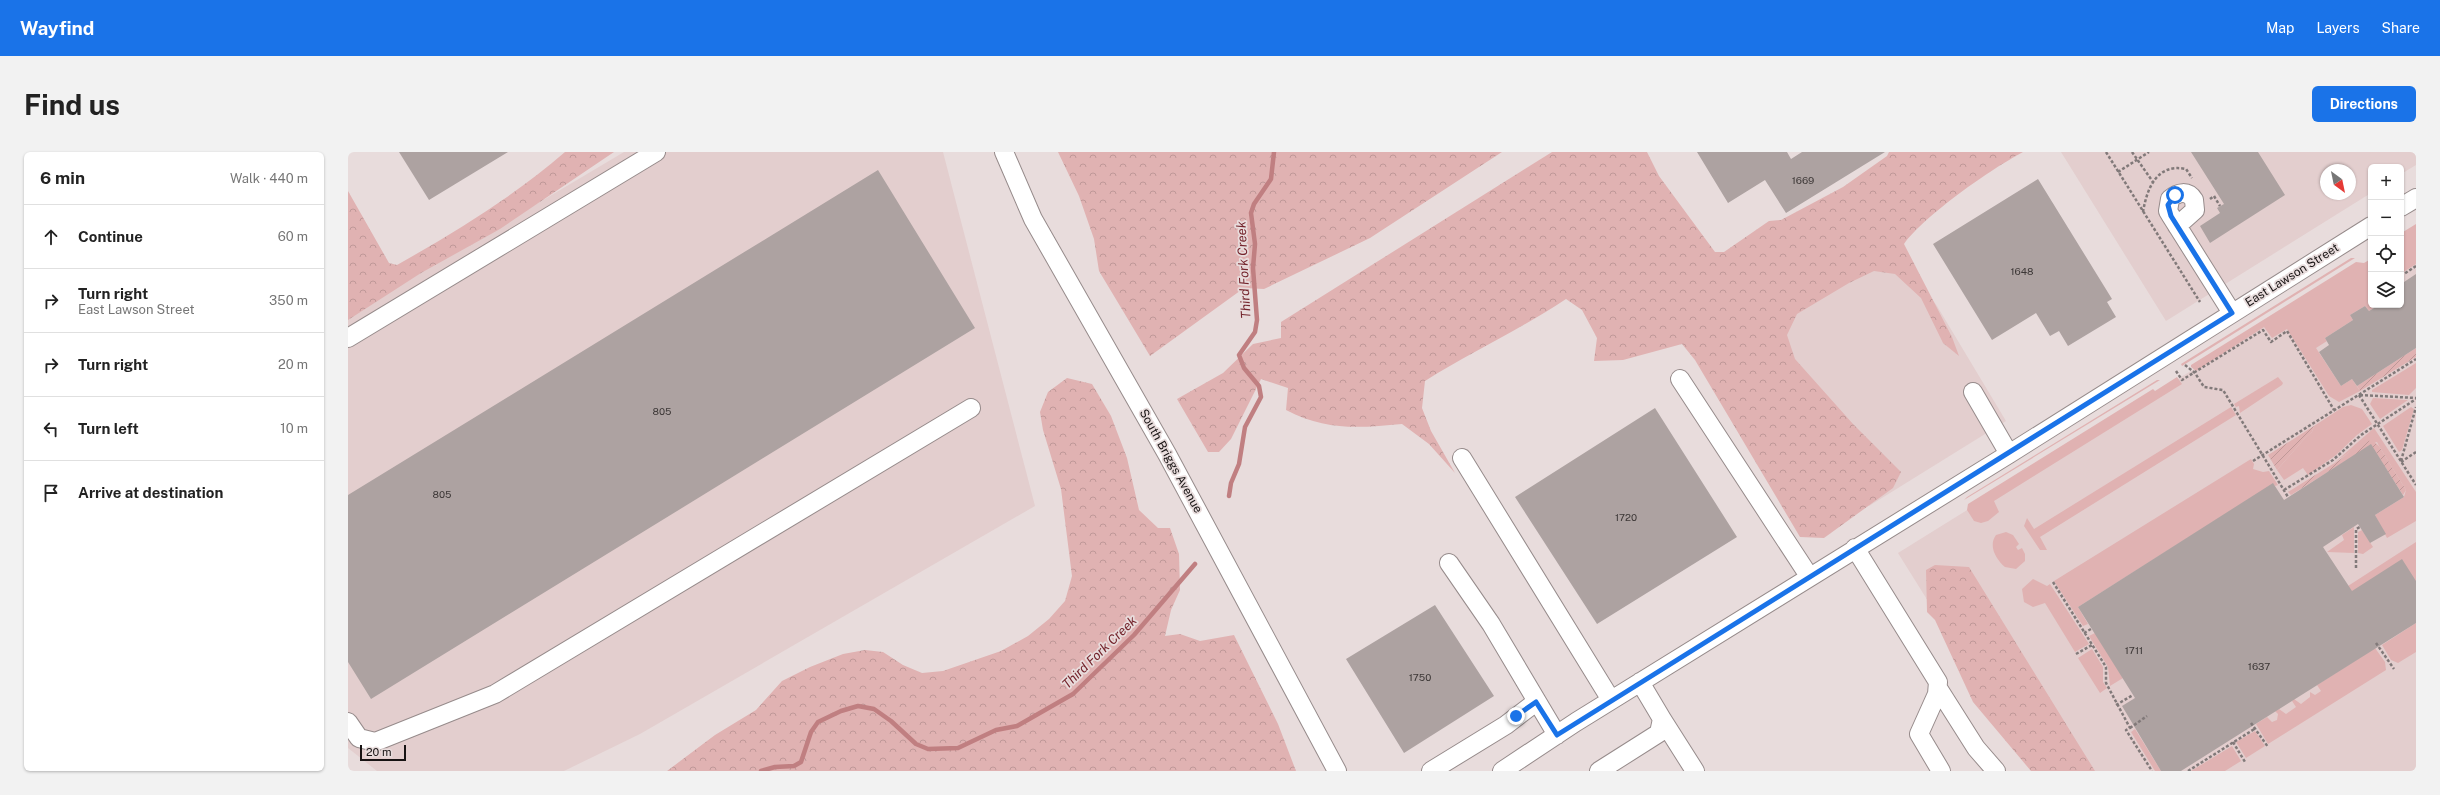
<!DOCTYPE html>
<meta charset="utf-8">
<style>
body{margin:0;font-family:"Public Sans",sans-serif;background:#f2f2f2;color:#222}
.controls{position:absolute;right:12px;top:12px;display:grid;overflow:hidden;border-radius:6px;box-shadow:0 1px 3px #0004}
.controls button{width:36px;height:36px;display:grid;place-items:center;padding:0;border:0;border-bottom:1px solid #e0e0e0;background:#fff;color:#222;font:20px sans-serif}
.compass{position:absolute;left:1972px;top:12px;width:36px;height:36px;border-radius:50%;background:#fff;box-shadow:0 1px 3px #0004;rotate:147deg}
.scale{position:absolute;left:12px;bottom:10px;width:46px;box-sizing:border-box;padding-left:4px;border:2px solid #171313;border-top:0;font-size:11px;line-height:14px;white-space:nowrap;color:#171313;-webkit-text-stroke:3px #e8dcdc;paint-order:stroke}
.stop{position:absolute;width:12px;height:12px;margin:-9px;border:3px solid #1a73e8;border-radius:50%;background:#fff}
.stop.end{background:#1a73e8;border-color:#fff;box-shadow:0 1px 4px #0008}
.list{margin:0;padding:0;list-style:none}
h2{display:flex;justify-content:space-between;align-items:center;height:52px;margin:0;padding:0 16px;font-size:17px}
h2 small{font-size:13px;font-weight:400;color:#767676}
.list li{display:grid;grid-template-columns:26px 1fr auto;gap:12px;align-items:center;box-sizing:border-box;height:64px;padding:0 16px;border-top:1px solid #e0e0e0}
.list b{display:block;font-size:15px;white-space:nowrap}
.list p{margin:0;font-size:13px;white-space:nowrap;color:#767676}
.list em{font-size:13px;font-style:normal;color:#767676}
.icon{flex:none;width:22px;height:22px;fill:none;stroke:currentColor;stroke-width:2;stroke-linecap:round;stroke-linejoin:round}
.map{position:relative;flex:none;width:2068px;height:619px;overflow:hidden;border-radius:6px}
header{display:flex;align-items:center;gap:24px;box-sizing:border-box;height:56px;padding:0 20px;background:#1a73e8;color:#fff}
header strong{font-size:19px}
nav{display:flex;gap:22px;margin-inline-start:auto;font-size:14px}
.intro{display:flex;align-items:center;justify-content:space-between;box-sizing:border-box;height:96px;padding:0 24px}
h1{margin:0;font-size:28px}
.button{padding:10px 18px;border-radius:6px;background:#1a73e8;color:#fff;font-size:14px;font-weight:700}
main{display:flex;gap:24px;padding:0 24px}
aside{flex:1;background:#fff;border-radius:6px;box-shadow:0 1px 3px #0004}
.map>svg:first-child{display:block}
</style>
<header>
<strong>Wayfind</strong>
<nav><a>Map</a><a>Layers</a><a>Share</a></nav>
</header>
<div class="intro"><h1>Find us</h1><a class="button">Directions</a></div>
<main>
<aside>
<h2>6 min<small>Walk · 440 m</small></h2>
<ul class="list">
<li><svg class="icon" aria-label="ahead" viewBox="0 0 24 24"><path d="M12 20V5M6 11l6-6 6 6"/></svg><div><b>Continue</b></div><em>60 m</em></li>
<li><svg class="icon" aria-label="right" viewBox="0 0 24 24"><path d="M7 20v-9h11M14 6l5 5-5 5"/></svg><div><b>Turn right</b><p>East Lawson Street</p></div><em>350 m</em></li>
<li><svg class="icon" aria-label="right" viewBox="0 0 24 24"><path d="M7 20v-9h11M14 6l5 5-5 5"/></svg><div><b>Turn right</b></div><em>20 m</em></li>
<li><svg class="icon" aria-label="left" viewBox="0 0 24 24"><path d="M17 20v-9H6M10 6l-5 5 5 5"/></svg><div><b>Turn left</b></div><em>10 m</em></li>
<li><svg class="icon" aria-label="arrive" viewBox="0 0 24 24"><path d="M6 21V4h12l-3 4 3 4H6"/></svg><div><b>Arrive at destination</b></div></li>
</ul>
</aside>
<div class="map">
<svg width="2068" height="619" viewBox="0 0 2068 619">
<defs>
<pattern id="forest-crowns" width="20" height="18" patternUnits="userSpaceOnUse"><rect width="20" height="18" fill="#e0b2b2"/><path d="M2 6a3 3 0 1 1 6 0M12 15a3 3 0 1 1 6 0" fill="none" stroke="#bf9898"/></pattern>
<pattern id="garden-furrows" width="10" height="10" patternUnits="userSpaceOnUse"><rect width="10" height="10" fill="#e0b2b2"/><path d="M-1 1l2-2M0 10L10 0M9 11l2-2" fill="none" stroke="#bf9898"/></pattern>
</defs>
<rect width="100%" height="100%" fill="#e8dcdc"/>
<!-- built -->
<path fill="#e3cece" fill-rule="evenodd" d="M276,0H595L687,354L292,582L216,619H29L0,596V164Z
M1713,0H2068V13L2053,22V15H2023V41L1818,169ZM1978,18H2002V42H1978Z
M2068,79V619H1686L1550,401L2023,107V153H2053V88Z
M1545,91L1589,154L1658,269L1521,354L1410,175Z"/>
<!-- grass -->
<path fill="#e0b2b2" d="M2068,72V112L2054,121L2053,88L2055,80Z
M2003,106H2007L1834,214L1833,212Z
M2023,107V153H2031L2021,159L2017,154L2002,163L2005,168L1977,186L1979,189L1968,196L1993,234L2004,227L2012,239L1991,250L1981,244L1939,177L1924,186L1916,175L1848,219L1843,215V213L2008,110L2016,111Z
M2068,211V236L2061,243L2024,240V238Z
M1829,225L1834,232L1646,349L1651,360L1640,369L1633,371L1626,369L1619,358L1620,352L1805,237L1807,239Z
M1930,225L1935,231L1934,233L1892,261L1891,254L1888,255L1886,252Z
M1809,228H1812L1616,348L1619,345Z
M2025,246L2058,248H2060L2032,267L2022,252Z
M2003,253L2014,257L2024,272L2009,283L1988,303L1960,323L1955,316L1936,328L1929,318L1957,286L1964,280L1966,274L1995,255Z
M1883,255L1888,263L1692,385L1699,398H1692L1676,374L1679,366L1686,377Z
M2063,255L2066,257L2054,298L2051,300L2035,274Z
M2026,276L2068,340V369L2039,386L2027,363L2056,345L2058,338L2031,294L2029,290L2004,298L1986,311Z
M1903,307L1906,312L1905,317L1915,320L1921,319L1930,333L1927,334L1925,332L1730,455L1740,472L1735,474L1706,429Z
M2006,375V401L1979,400L1996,388L1994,383Z
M2014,378L2025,395L2015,402L2010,401V380Z
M1658,380L1665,383L1671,392L1668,395L1670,398L1674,396L1677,402V409L1668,417L1657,415C1648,407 1640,394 1648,383Z
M2068,390V429L2004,440L2000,434Z
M1685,427L1699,434L1702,432L1741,492L1727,500L1697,451L1685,455L1676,450L1674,437Z
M2068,471V500L2050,511L2043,508L2034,493Z
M1747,481L1775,526L1762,534L1760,515L1741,484Z
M2027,496L2037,510L2038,518L1920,592L1908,572L1919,565L1924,570L1929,568L1930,562L1927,559L1931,557L1938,562L1948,555L1944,549L1946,547L1953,552L1962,545V540L1967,543L1973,539L1969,533Z
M1744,497L1755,515V530L1759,536L1752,541L1730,506Z
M1787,577L1813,619H1807L1783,580Z
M1907,579L1917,594L1898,606L1888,590Z
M1884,594L1893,609L1877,619H1843Z"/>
<!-- forest -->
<path fill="url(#forest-crowns)" d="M217,0H266L152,77L73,121L0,168V39L41,111L49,113C109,79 165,45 217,0Z
M710,0H1154L1022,86L916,137L896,136L802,204L751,119L746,87L731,44Z
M1204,0H1299L1311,24L1367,100H1376L1421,69L1433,68L1495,35L1539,4L1541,0H1675C1643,17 1577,63 1556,92L1604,185L1611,204L1595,191L1573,146L1547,122L1526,119L1501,131L1449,162L1439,183L1447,207L1505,272L1553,320L1545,336L1476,386L1452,385L1347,208L1334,192L1275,208L1246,209L1249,186L1234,158L1218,147C1173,177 1123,200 1077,229L1074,256L1083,279L1107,321L1081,292L1054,272C1011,276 978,279 938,258L940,236L913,227L883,287L871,300H860L829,247L875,221L905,192L933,186V170Z
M719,226L744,232L763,264L779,306L791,358L810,376H822L831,402L832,438L823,458L817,484L832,482L852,489L886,483L930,572L948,619H319L367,583L408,558L434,529L462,515L495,502L517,498L535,500L555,513L574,521L595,519L653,499L680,484L701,467L717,449L724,424L713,337L695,278L692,260L700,240Z
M1587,413L1621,415L1747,619H1683L1625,550L1587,468L1579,460L1578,418Z"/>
<!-- garden -->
<path fill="url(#garden-furrows)" d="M2068,196V205L2012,239L2009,234Z
M1966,274L1964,280L1957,286L1929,318L1920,303Z
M2024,288L2031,294L2058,338L2055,343L2023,293L1943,343L1940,340L1993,307L2009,293Z"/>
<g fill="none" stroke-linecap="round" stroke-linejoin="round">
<!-- stream -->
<path stroke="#c07f81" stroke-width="4.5" d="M881,344L883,331L891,312L897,275L913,245L911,234L896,216L891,203L907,180L909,168L905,116L907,92L903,61L906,52L923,27L926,0
M413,619L427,615L446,614L453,610L463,580L470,570L493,559L510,554L526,557L543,569L568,592L580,597L610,596L648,578L669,574L725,542L786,483L847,412"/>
</g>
<!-- building -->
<path fill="#ada2a1" d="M51,0H160L81,48Z
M1349,0H1439L1443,7L1454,0H1537L1438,61L1417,28L1380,51Z
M1843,0H1910L1937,43L1862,91L1852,74L1872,61L1869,56L1876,52Z
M530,18L627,176L23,547L0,510V343Z
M1690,27L1764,147L1759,150L1768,165L1720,194L1711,179L1702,184L1688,161L1644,188L1585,92Z
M2068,122V196L2009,234L2004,227L1993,234L1971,200L1981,193L1977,186L2005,168L2002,163L2017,154L2021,159L2031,153H2053V132Z
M1307,256L1389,385L1249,472L1167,345Z
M2023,292L2056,345L2027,363L2038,382L2022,391L2010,372L1975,395L2004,439L2054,407L2068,429V471L1833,619H1813L1774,554L1787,546L1730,455L1925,331L1936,348Z
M1087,453L1146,544L1056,601L998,507Z"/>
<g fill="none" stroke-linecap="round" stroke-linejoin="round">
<!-- minor casing -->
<g stroke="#968b8b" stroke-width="20">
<path id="minor" d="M656,0L685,67L819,302L989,619
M2053,55L2068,46
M1829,74L1847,58L1846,48C1840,38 1830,40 1822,47L1820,59L1823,64L1884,161
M0,186L308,0
M1332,227L1461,424
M1625,240L1661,302
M1114,306L1263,548
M1507,396L1590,530L1589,542L1571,582L1593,619
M1101,411L1143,472L1209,583
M1590,536L1628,596L1648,619
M1314,567L1347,619
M0,570L11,586L27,590L147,542L623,256
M1083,619L1158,573L1188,550
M1154,619L1228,570L1661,302L2023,74
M1251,619L1311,581L1314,567L1292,530"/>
</g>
<!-- path -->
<path stroke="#817979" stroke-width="2.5" stroke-dasharray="3 2" stroke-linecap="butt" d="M1758,0L1852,150
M1784,0L1805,30
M1770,20L1801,0
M1862,47L1866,44L1872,54
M1795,60C1799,36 1809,11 1838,17L1844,26
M2053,124L2068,114
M2053,126L2056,130
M1837,213L1847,221L1856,235L1875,238L1940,345
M1828,219L1834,228L1915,178L1923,190L1939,179L1986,258
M2011,243L2068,333
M2012,243L2068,246
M1905,309L2068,207
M2053,309L2068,255
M2053,310L2068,300
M1936,338L1985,308L2013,283L2068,247
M2008,416V377L2012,375
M1705,430L1758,515V531L1782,576L1778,578L1804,619
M1736,481L1743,477
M2028,491L2046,517
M1728,502L1744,493
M1768,553L1785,543
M1903,571L1920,595
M1782,576L1799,564
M1885,590L1897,610
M1840,619L1908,576"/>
<!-- minor -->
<use href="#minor" stroke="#fff" stroke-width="18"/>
</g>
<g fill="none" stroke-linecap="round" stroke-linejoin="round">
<!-- route -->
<path stroke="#1a73e8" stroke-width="5" d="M1168,564L1188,550L1209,583L1884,161L1823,64L1820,53L1827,43"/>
</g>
<g text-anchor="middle" stroke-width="3.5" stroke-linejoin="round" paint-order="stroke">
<!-- number labels -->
<g font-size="10" fill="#3c3736">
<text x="1455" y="32">1669</text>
<text x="1674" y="123">1648</text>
<text x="314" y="263">805</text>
<text x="94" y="346">805</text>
<text x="1278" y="369">1720</text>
<text x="1786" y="502">1711</text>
<text x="1911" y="518">1637</text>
<text x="1072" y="529">1750</text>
</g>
<!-- street labels -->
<g font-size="12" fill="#171313" stroke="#e8dcdc">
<text transform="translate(1944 123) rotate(-32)" y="4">East Lawson Street</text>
<text transform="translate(823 309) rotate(61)" y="4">South Briggs Avenue</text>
</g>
<!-- water labels -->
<g font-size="13" font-style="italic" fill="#75252d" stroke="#e8dcdc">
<text transform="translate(895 118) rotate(-93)" y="5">Third Fork Creek</text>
<text transform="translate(751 500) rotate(-44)" y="5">Third Fork Creek</text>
</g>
</g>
</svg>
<div class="controls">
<button>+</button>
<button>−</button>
<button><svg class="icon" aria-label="locate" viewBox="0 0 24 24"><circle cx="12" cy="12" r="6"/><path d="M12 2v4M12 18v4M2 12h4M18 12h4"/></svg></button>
<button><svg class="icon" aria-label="layers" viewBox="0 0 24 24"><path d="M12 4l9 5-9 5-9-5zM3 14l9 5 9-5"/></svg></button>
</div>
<svg class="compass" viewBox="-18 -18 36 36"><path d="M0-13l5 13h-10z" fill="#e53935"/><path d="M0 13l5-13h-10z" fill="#767676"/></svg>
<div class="scale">20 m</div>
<div class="stop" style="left:1827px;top:43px"></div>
<div class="stop end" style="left:1168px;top:564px"></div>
</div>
</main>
